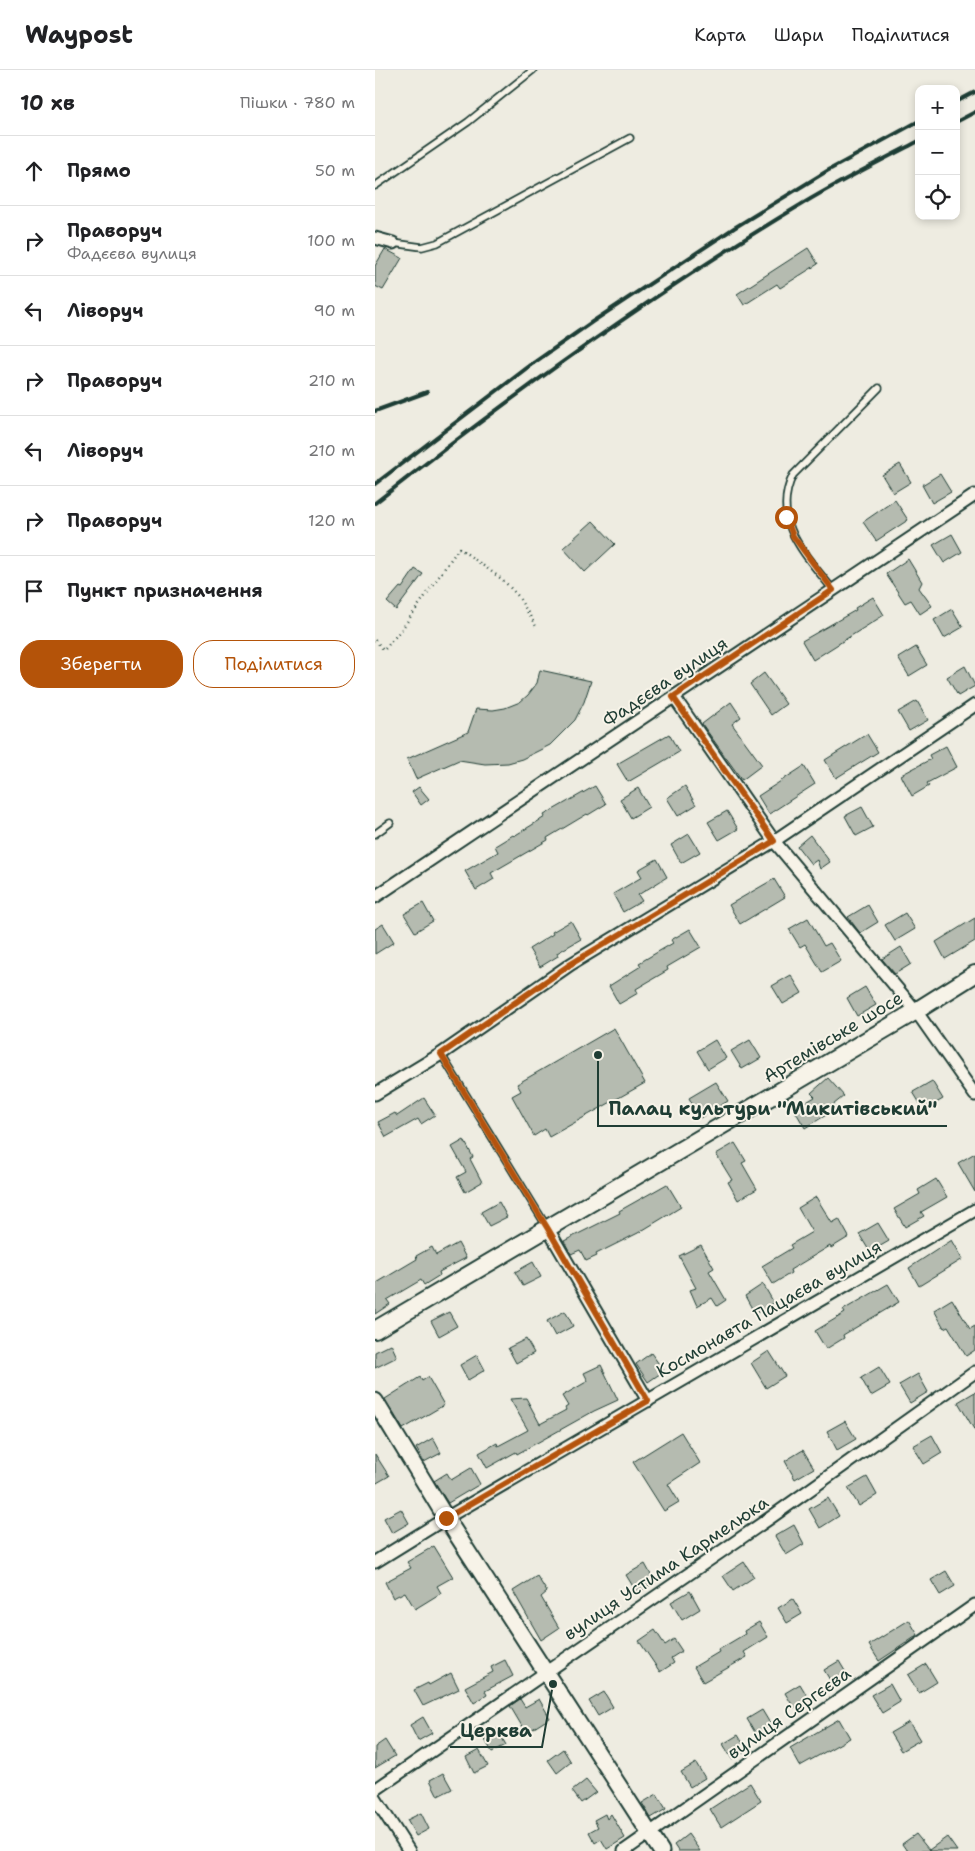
<!DOCTYPE html>
<html lang="uk">
<meta charset="utf-8">
<style>
body{margin:0;font-family:"Shantell Sans",sans-serif;background:#f2f2f2;color:#202124}
.controls{position:absolute;right:15px;top:15px;display:grid;overflow:hidden;border-radius:10px;box-shadow:0 2px 8px #0003}
.controls button{width:45px;height:45px;display:grid;place-items:center;padding:0;border:0;border-bottom:1px solid #e0e0e0;background:#fff;color:#202124;font:25px sans-serif}
.stop{position:absolute;width:15px;height:15px;margin:-11px;border:4px solid #b45309;border-radius:50%;background:#fff}
.stop.end{background:#b45309;border-color:#fff;box-shadow:0 1px 5px #0008}
.list{margin:0;padding:0;list-style:none}
h2{display:flex;justify-content:space-between;align-items:center;height:65px;margin:0;padding:0 20px;font-size:21px}
h2 small{font-size:16px;font-weight:400;color:#757577}
.list li{display:grid;grid-template-columns:32px 1fr auto;gap:15px;align-items:center;box-sizing:border-box;height:70px;padding:0 20px;border-top:1px solid #e0e0e0}
.list b{display:block;font-size:19px;white-space:nowrap}
.list p{margin:0;font-size:16px;white-space:nowrap;color:#757577}
.list em{font-size:16px;font-style:normal;color:#757577}
.actions{display:flex;gap:10px;padding:15px 20px}
.actions a{flex:1;padding:11px 0;border:1px solid #b45309;border-radius:20px;text-align:center;font-size:18px;color:#b45309}
.actions .main{background:#b45309;color:#fff}
.icon{flex:none;width:28px;height:28px;fill:none;stroke:currentColor;stroke-width:2;stroke-linecap:round;stroke-linejoin:round}
.map{position:relative;flex:none;width:600px;height:1781px;overflow:hidden}
header{display:flex;align-items:center;gap:30px;box-sizing:border-box;height:70px;padding:0 25px;background:#fff;border-bottom:1px solid #e0e0e0}
header strong{font-size:24px}
nav{display:flex;gap:28px;margin-inline-start:auto;font-size:18px}
main{display:flex}
aside{flex:1;background:#fff}
.map>svg:first-child{display:block}
</style>
<header>
<strong>Waypost</strong>
<nav><a>Карта</a><a>Шари</a><a>Поділитися</a></nav>
</header>
<main>
<aside>
<h2>10 хв<small>Пішки · 780 m</small></h2>
<ul class="list">
<li><svg class="icon" aria-label="ahead" viewBox="0 0 24 24"><path d="M12 20V5M6 11l6-6 6 6"/></svg><div><b>Прямо</b></div><em>50 m</em></li>
<li><svg class="icon" aria-label="right" viewBox="0 0 24 24"><path d="M7 20v-9h11M14 6l5 5-5 5"/></svg><div><b>Праворуч</b><p>Фадєєва вулиця</p></div><em>100 m</em></li>
<li><svg class="icon" aria-label="left" viewBox="0 0 24 24"><path d="M17 20v-9H6M10 6l-5 5 5 5"/></svg><div><b>Ліворуч</b></div><em>90 m</em></li>
<li><svg class="icon" aria-label="right" viewBox="0 0 24 24"><path d="M7 20v-9h11M14 6l5 5-5 5"/></svg><div><b>Праворуч</b></div><em>210 m</em></li>
<li><svg class="icon" aria-label="left" viewBox="0 0 24 24"><path d="M17 20v-9H6M10 6l-5 5 5 5"/></svg><div><b>Ліворуч</b></div><em>210 m</em></li>
<li><svg class="icon" aria-label="right" viewBox="0 0 24 24"><path d="M7 20v-9h11M14 6l5 5-5 5"/></svg><div><b>Праворуч</b></div><em>120 m</em></li>
<li><svg class="icon" aria-label="arrive" viewBox="0 0 24 24"><path d="M6 21V4h12l-3 4 3 4H6"/></svg><div><b>Пункт призначення</b></div></li>
</ul>
<div class="actions"><a class="main">Зберегти</a><a>Поділитися</a></div>
</aside>
<div class="map">
<svg width="600" height="1781" viewBox="0 0 600 1781">
<rect width="100%" height="100%" fill="#eeece1"/>
<filter id="ink" filterUnits="userSpaceOnUse"><feTurbulence type="fractalNoise" baseFrequency=".02" numOctaves="2"/><feDisplacementMap in="SourceGraphic" scale="10" xChannelSelector="R" yChannelSelector="G"/><feConvolveMatrix kernelMatrix="1 2 1 2 8 2 1 2 1" color-interpolation-filters="sRGB"/></filter>
<g filter="url(#ink)">
<!-- building -->
<path fill="#b5bbb0" stroke="#1f3d34" d="M433,178L443,194L405,218L402,214L369,235L362,224Z
M10,179L27,188L8,220L0,216V196Z
M525,394L536,412L518,423L507,405Z
M565,404L576,422L557,433L547,415Z
M520,430L533,450L501,471L488,452Z
M218,451L240,474L210,502L188,478Z
M577,464L587,482L569,493L558,475Z
M533,489L547,512L544,518L557,536L545,544L536,530L530,533L511,504Z
M40,499L48,504L21,540L12,532L25,517L27,518Z
M498,527L509,545L438,590L427,571L481,540L480,538Z
M577,539L588,557L569,568L559,550Z
M541,577L552,595L534,606L523,588Z
M590,596L600,616L583,626L572,607Z
M165,600L216,611L209,632L200,650L175,675L147,689L133,693L110,694L84,690L41,709L32,689L93,662L101,639L118,640L130,638L145,632L153,625L162,613Z
M389,603L411,634L396,645L375,614Z
M542,631L553,650L534,661L523,642Z
M356,632L366,647L357,654L387,695L367,710L327,654Z
M294,664L304,682L253,712L242,694Z
M492,664L503,682L461,708L450,690Z
M571,676L582,697L552,713L554,716L537,726L526,705L556,689L554,685Z
M429,696L440,714L394,744L383,726Z
M220,716L231,734L213,745L212,744L172,768L173,770L116,803L119,809L101,820L90,801L123,782L120,776L138,765L139,766L170,747L169,745Z
M310,716L321,735L303,746L292,728Z
M44,717L54,729L46,735L37,722Z
M263,718L274,737L256,748L245,729Z
M487,737L498,757L481,766L470,746Z
M352,741L363,759L344,770L333,752Z
M314,764L325,782L306,793L296,775Z
M435,765L455,792L445,799L442,790L436,794L422,776Z
M282,789L292,807L263,825L267,831L248,842L238,824L267,807L263,800Z
M399,809L410,827L365,854L354,835Z
M48,833L58,851L40,862L29,844Z
M493,835L503,852L485,863L473,847Z
M530,843L540,859L520,871L510,855Z
M433,848L449,876L455,873L466,891L447,902L430,874L425,877L414,859Z
M600,848V871L570,889L561,872Z
M196,851L206,869L182,883L183,886L165,897L154,879L178,864L177,862Z
M8,854L19,872L0,884V859Z
M315,859L326,877L292,897L293,900L261,919L263,923L244,934L234,916L266,896L264,893L298,873L296,870Z
M526,877L536,894L520,904L507,889Z
M416,905L427,923L408,934L397,916Z
M490,917L501,935L482,946L472,928Z
M239,958L270,1013L174,1067L170,1059L159,1066L137,1026L146,1021L142,1014Z
M340,970L351,988L333,999L322,981Z
M375,970L386,988L367,999L356,981Z
M453,1008L469,1026L458,1035L461,1039L430,1058L419,1039L440,1027L436,1023Z
M557,1011L568,1029L549,1040L538,1022Z
M341,1012L353,1031L325,1048L314,1028Z
M49,1028L60,1045L46,1054L43,1049L11,1067L3,1052L20,1043L22,1046Z
M89,1070L98,1087L95,1089L107,1112L90,1122L82,1107L91,1102L77,1077Z
M360,1073L371,1091L367,1093L382,1119L363,1130L353,1112L357,1110L341,1084Z
M600,1083V1122L583,1093Z
M561,1109L572,1127L546,1142L549,1146L530,1157L519,1139L545,1124L543,1120Z
M292,1114L306,1137L263,1163L221,1184L222,1186L211,1191L205,1180L196,1184L189,1171L245,1143L244,1141Z
M441,1127L457,1153L464,1149L474,1167L456,1178L455,1176L415,1200L416,1203L398,1214L387,1196L417,1178L415,1175L437,1162L423,1138Z
M124,1132L132,1147L114,1156L106,1142Z
M503,1153L514,1171L495,1182L484,1164Z
M577,1170L588,1189L544,1216L534,1198Z
M83,1173L91,1188L64,1202L65,1205L49,1215L46,1210L12,1230L15,1234L0,1244V1214L42,1189L41,1186L57,1177L61,1185Z
M326,1175L339,1198L334,1201L351,1230L342,1236L337,1228L322,1236L315,1220L321,1218L304,1186Z
M158,1192L166,1207L148,1216L140,1202Z
M388,1214L399,1233L380,1244L370,1226Z
M513,1214L524,1232L468,1265L469,1268L451,1279L440,1261L470,1243L468,1240Z
M577,1229L595,1259L600,1256V1280L591,1286L573,1256L569,1258L559,1240Z
M190,1241L198,1256L180,1266L172,1251Z
M74,1242L82,1256L64,1266L56,1251Z
M151,1269L159,1283L141,1293L133,1278Z
M16,1274L22,1287L0,1298V1282Z
M394,1281L410,1306L391,1318L376,1293Z
M276,1283L289,1301L273,1312L261,1294Z
M102,1285L110,1300L93,1310L85,1295Z
M226,1295L243,1330L219,1341L142,1384L141,1382L112,1398L104,1383L122,1373L123,1376L153,1360L135,1329L151,1328L165,1354L191,1340L190,1338L193,1336L187,1326L213,1311L209,1303Z
M504,1297L515,1315L496,1326L486,1308Z
M543,1304L553,1322L535,1333L524,1315Z
M45,1307L47,1311L53,1307L69,1335L28,1359L10,1329Z
M600,1322V1361L583,1332Z
M470,1351L481,1369L462,1380L452,1361Z
M306,1362L325,1393L293,1414L304,1432L289,1441L258,1392Z
M557,1365L567,1383L549,1394L538,1376Z
M58,1368L66,1383L49,1392L41,1378Z
M428,1380L439,1398L420,1409L410,1391Z
M0,1384L14,1406L0,1414Z
M96,1398L105,1414L73,1433L59,1411L72,1403L76,1410Z
M492,1407L502,1425L484,1436L473,1418Z
M453,1428L464,1446L445,1458L434,1439Z
M26,1439L34,1453L17,1463L9,1448Z
M419,1455L429,1474L411,1485L400,1466Z
M59,1476L78,1507L62,1516L66,1523L40,1539L30,1522L18,1528L10,1512L36,1498L32,1492Z
M369,1492L379,1507L358,1521L348,1506Z
M270,1494L280,1512L262,1523L251,1505Z
M571,1501L580,1516L565,1525L556,1510Z
M162,1506L172,1522L166,1527L184,1558L166,1570L138,1521Z
M315,1521L325,1539L307,1550L296,1532Z
M418,1529L427,1544L412,1553L403,1538Z
M534,1550L543,1565L504,1591L494,1575Z
M384,1552L393,1567L369,1582L372,1587L328,1612L319,1597L344,1582L343,1580L370,1564L369,1561Z
M280,1560L290,1575L299,1569L307,1581L296,1588L299,1593L285,1602L264,1571Z
M130,1590L138,1606L110,1621L112,1625L99,1633L90,1617L118,1602L116,1597Z
M464,1591L473,1606L458,1615L449,1600Z
M551,1594L562,1612L544,1623L533,1605Z
M76,1603L84,1619L48,1636L39,1620L53,1613L54,1615Z
M425,1614L434,1629L419,1638L410,1623Z
M515,1614L525,1632L507,1643L496,1625Z
M229,1622L238,1637L223,1646L214,1631Z
M145,1629L150,1637L164,1629L175,1648L151,1663L135,1636Z
M387,1640L396,1655L381,1664L372,1649Z
M48,1647L57,1663L43,1671L35,1655Z
M464,1649L475,1668L425,1696L415,1678Z
M534,1652L545,1670L526,1681L515,1663Z
M122,1659L131,1675L117,1682L108,1666Z
M363,1665L372,1680L357,1689L348,1674Z
M10,1670L20,1686L0,1698V1677Z
M188,1679L196,1692L182,1703L173,1690Z
M104,1680L113,1696L99,1703L91,1687Z
M321,1693L330,1708L315,1717L306,1702Z
M68,1703L77,1719L63,1726L55,1710Z
M211,1710L221,1722L206,1733L197,1721Z
M375,1713L386,1731L346,1757L335,1739Z
M282,1724L291,1739L276,1748L267,1733Z
M46,1743L54,1759L41,1766L32,1750Z
M230,1744L232,1749L236,1744L250,1768L232,1779L226,1769L220,1773L214,1762L223,1757L219,1750Z
M313,1764L325,1781H303L299,1775Z
M541,1764L554,1780L572,1767L582,1781H532L527,1774Z"/>
<g fill="none" stroke-linecap="round" stroke-linejoin="round">
<!-- service casing -->
<g stroke="#1f3d34" stroke-width="9">
<path id="service" d="M0,116L93,52L158,0
M18,173L47,177L62,173L255,68
M458,520C432,486 395,452 418,405L504,318
M0,764L15,753
M66,984L172,1157"/>
</g>
<!-- minor casing -->
<g stroke="#1f3d34" stroke-width="15">
<path id="minor" d="M0,168L18,173
M299,627L399,771L541,941L600,1025
M0,827L600,425
M0,1024L66,984L196,894L399,771L600,635
M173,1159L273,1331
M0,1492L71,1448L600,1140
M0,1720L395,1448L600,1302
M0,1728L34,1781
M249,1781L600,1535"/>
</g>
<!-- tertiary casing -->
<g stroke="#1f3d34" stroke-width="19">
<path id="tertiary" d="M0,1331L71,1448L286,1781"/>
</g>
<!-- secondary casing -->
<g stroke="#1f3d34" stroke-width="20">
<path id="secondary" d="M0,1260L541,941L600,904"/>
</g>
<!-- path -->
<path stroke="#1f3d34" stroke-width="2.5" stroke-dasharray="1 4" stroke-linecap="butt" d="M0,570L9,580L27,559L84,478L128,510L143,526L162,558"/>
<!-- service -->
<use href="#service" stroke="#f7f3e8" stroke-width="5.5"/>
<!-- minor -->
<use href="#minor" stroke="#f7f3e8" stroke-width="11"/>
<!-- tertiary -->
<use href="#tertiary" stroke="#f7f3e8" stroke-width="15"/>
<!-- secondary -->
<use href="#secondary" stroke="#f7f3e8" stroke-width="16"/>
<!-- rail -->
<path stroke="#1f3d34" stroke-width="4" d="M581,32L600,22
M581,52L600,42
M0,341L52,322
M0,414L157,294L217,252L359,158L452,101L544,51
M0,433C135,327 280,222 427,134C465,111 505,91 544,71"/>
</g>
</g>
<g fill="none" stroke-linecap="round" stroke-linejoin="round" filter="url(#ink)">
<!-- route -->
<path stroke="#b45309" stroke-width="6" d="M71,1448L273,1331L173,1159L66,984L196,894L399,771L298,627L458,520L418,466L411,447"/>
</g>
<g text-anchor="middle" stroke-width="4" stroke-linejoin="round" paint-order="stroke">
<!-- street labels -->
<g font-size="18" fill="#1f3d34" stroke="#f7f3e8">
<text transform="translate(290 612) rotate(-34)" y="6">Фадєєва вулиця</text>
<text transform="translate(458 967) rotate(-31)" y="6">Артемівське шосе</text>
<text transform="translate(394 1239) rotate(-30)" y="6">Космонавта Пацаєва вулиця</text>
<text transform="translate(291 1498) rotate(-34)" y="6">вулиця Устима Кармелюка</text>
<text transform="translate(414 1643) rotate(-35)" y="6">вулиця Сергєєва</text>
</g>
</g>
<!-- callouts -->
<path fill="none" stroke="#1f3d34" stroke-width="2" d="M223 985L223 1056H572M178 1614L167 1677H75"/>
<g fill="#1f3d34" stroke="#f7f3e8" stroke-width="2">
<circle cx="223" cy="985" r="5"/>
<circle cx="178" cy="1614" r="5"/>
</g>
<g font-size="19" text-anchor="middle" font-weight="bold" fill="#1f3d34" stroke="#f7f3e8" stroke-width="4" stroke-linejoin="round" paint-order="stroke">
<text x="398" y="1045">Палац культури "Микитівський"</text>
<text x="121" y="1667">Церква</text>
</g>
</svg>
<div class="controls">
<button>+</button>
<button>−</button>
<button><svg class="icon" aria-label="locate" viewBox="0 0 24 24"><circle cx="12" cy="12" r="6"/><path d="M12 2v4M12 18v4M2 12h4M18 12h4"/></svg></button>
</div>
<div class="stop" style="left:411px;top:447px"></div>
<div class="stop end" style="left:71px;top:1448px"></div>
</div>
</main>
